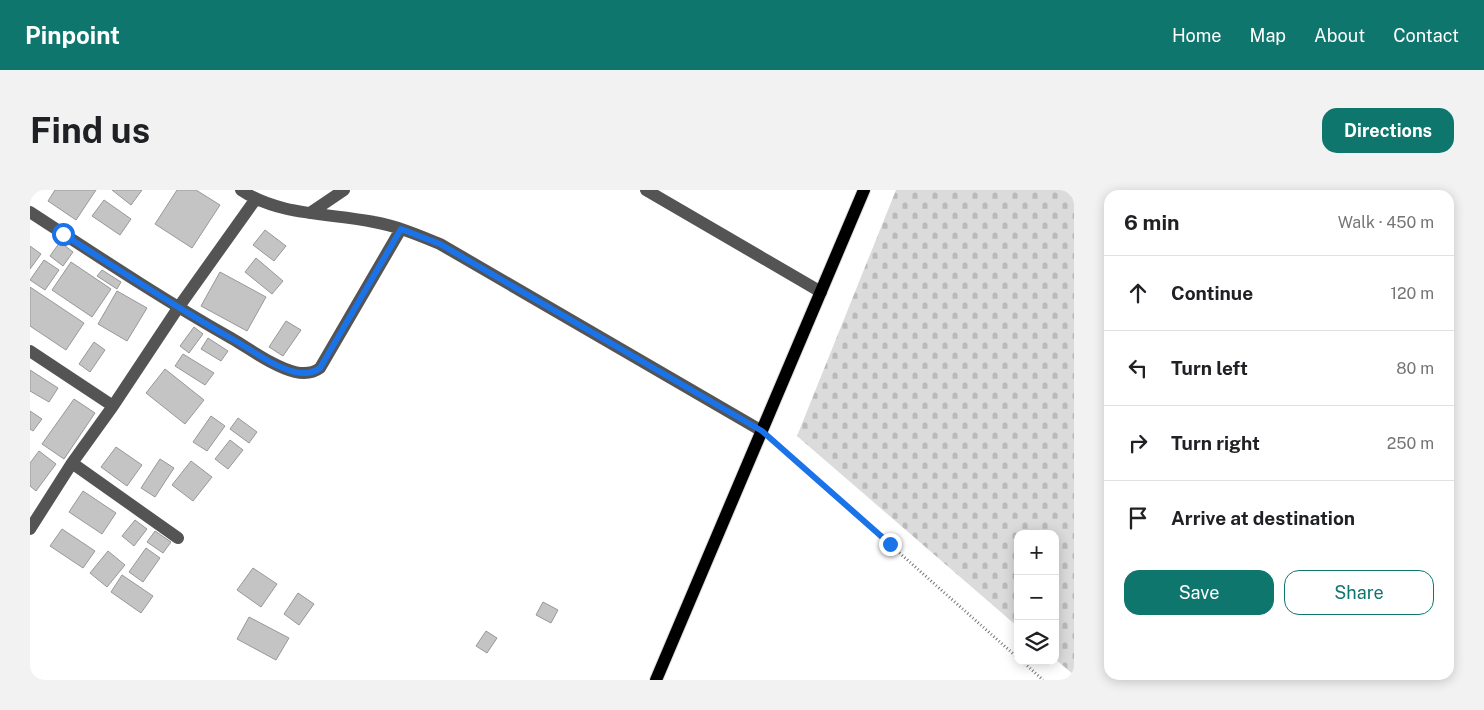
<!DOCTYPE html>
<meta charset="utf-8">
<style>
body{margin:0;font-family:"Public Sans",sans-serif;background:#f2f2f2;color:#202124}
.controls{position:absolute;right:15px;bottom:15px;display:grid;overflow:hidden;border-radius:10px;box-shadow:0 2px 12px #0003}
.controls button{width:45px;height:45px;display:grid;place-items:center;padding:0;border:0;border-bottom:1px solid #e0e0e0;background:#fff;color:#202124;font:25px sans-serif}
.stop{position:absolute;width:15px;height:15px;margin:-11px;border:4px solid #1a73e8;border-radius:50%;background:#fff}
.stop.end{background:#1a73e8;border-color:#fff;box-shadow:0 1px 5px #0008}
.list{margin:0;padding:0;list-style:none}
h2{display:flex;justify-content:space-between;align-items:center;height:65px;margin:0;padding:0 20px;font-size:21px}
h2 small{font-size:16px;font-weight:400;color:#757577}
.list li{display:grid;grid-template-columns:32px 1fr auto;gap:15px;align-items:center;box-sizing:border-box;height:75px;padding:0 20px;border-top:1px solid #e0e0e0}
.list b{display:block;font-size:19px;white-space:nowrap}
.list em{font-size:16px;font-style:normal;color:#757577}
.actions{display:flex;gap:10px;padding:15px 20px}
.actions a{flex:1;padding:11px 0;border:1px solid #0f766e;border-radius:15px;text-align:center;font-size:18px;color:#0f766e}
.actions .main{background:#0f766e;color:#fff}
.icon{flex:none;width:28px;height:28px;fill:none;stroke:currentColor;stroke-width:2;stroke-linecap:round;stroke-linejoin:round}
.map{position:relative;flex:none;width:1044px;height:490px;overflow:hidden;border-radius:15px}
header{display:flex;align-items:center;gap:30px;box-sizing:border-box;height:70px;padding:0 25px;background:#0f766e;color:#fff}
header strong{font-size:24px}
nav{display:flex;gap:28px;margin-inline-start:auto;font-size:18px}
.intro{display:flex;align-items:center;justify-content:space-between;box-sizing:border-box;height:120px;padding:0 30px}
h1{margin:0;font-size:35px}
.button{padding:12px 22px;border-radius:15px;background:#0f766e;color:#fff;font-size:18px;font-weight:700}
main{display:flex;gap:30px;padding:0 30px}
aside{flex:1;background:#fff;border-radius:15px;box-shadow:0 2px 12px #0003}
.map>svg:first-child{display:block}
</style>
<header>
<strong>Pinpoint</strong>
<nav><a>Home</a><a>Map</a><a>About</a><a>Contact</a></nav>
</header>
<div class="intro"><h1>Find us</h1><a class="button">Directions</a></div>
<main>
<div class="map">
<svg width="1044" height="490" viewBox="0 0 1044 490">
<defs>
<pattern id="cemetery-stones" width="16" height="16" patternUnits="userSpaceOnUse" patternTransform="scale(1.25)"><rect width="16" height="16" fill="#dbdbdb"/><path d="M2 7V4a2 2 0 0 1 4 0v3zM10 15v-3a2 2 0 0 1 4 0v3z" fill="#bababa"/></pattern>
</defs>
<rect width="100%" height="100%" fill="#fff"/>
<!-- cemetery -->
<path fill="url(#cemetery-stones)" d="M866,0H1044V485L1025,469V344H988V437L767,246Z"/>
<!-- building -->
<path fill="#c4c4c4" stroke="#989898" d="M25,0H66L46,30L18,11Z
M82,0H112L101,15Z
M147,0H166L190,15L162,58L125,34Z
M74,10L101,29L90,45L62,26Z
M235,40L256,56L244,71L223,55Z
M30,52L43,62L33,76L20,66Z
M0,56L11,64L0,79Z
M226,68L253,91L242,104L215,82Z
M14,70L29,80L15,100L0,90Z
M41,72L81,99L62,127L22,100Z
M72,80L91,92L87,99L67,86Z
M190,82L236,107L217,141L171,116Z
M0,97L54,133L36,160L0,136Z
M87,101L117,118L97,151L68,134Z
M256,131L271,140L253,166L239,157Z
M164,137L173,144L159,163L150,156Z
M178,148L198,161L191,171L171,159Z
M64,152L75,160L60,182L49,174Z
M153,164L184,183L175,195L145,176Z
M135,179L174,210L155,234L116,203Z
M0,180L28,198L19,212L0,201Z
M44,209L65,223L34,269L12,254Z
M0,221L12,229L3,241L0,239Z
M181,226L195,236L177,261L163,252Z
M208,228L227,242L219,253L200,239Z
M200,250L213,260L198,279L185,269Z
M86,257L112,275L97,296L71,277Z
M9,261L26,274L6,301L0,296V273Z
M130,269L144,278L125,307L111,298Z
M161,271L182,287L163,311L142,295Z
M53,301L86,323L72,344L39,322Z
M105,330L117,339L104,356L92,346Z
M32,339L65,361L53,378L20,356Z
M125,341L141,352L133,363L117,352Z
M116,358L130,368L113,392L99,382Z
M78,361L95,375L77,397L60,383Z
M223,378L247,394L231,417L207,400Z
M92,385L123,406L111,423L81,402Z
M268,403L284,414L269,435L254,424Z
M513,412L528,420L521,433L506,425Z
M219,427L259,448L246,470L207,449Z
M456,441L467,448L457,463L446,456Z"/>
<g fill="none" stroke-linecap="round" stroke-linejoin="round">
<!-- major casing -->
<g stroke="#dbdbdb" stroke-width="14">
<path id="major" d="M626,490L834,0"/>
</g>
<!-- path -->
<path stroke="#767676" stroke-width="3" stroke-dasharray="1 2.5" stroke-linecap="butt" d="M741,249L988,468
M992,471L1013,490"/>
<!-- minor -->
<path stroke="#545454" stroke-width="12" d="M211,0C249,26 300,23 344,32C367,36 388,45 410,54L732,241
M616,0L791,102
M0,22C66,65 132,109 201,148C220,159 244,177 265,182C274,184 282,184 290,178L371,39
M280,23L314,0
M0,161L83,216
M42,273L148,348
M0,339L42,273L83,216L148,118L225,10"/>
<!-- major -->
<use href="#major" stroke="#000" stroke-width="12"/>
</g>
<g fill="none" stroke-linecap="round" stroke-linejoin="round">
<!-- route -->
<path stroke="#1a73e8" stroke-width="6" d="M33,44C89,80 145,117 204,150C223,161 244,177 265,182C274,184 282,184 290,178L371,39L410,54L732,241L860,354"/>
</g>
</svg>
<div class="controls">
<button>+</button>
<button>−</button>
<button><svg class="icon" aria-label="layers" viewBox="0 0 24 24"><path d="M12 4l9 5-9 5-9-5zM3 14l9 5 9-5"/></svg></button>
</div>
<div class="stop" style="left:33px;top:44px"></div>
<div class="stop end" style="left:860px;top:354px"></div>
</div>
<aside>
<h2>6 min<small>Walk · 450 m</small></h2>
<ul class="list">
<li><svg class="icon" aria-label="ahead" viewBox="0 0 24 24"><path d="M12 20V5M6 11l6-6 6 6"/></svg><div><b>Continue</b></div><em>120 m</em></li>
<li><svg class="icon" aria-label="left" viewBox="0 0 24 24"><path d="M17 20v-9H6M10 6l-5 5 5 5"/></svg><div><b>Turn left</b></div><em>80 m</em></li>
<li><svg class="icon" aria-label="right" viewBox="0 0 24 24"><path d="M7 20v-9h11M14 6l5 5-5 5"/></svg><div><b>Turn right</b></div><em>250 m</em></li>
<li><svg class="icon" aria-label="arrive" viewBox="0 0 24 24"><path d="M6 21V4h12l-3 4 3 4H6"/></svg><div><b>Arrive at destination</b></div></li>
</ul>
<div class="actions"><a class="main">Save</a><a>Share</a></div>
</aside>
</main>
